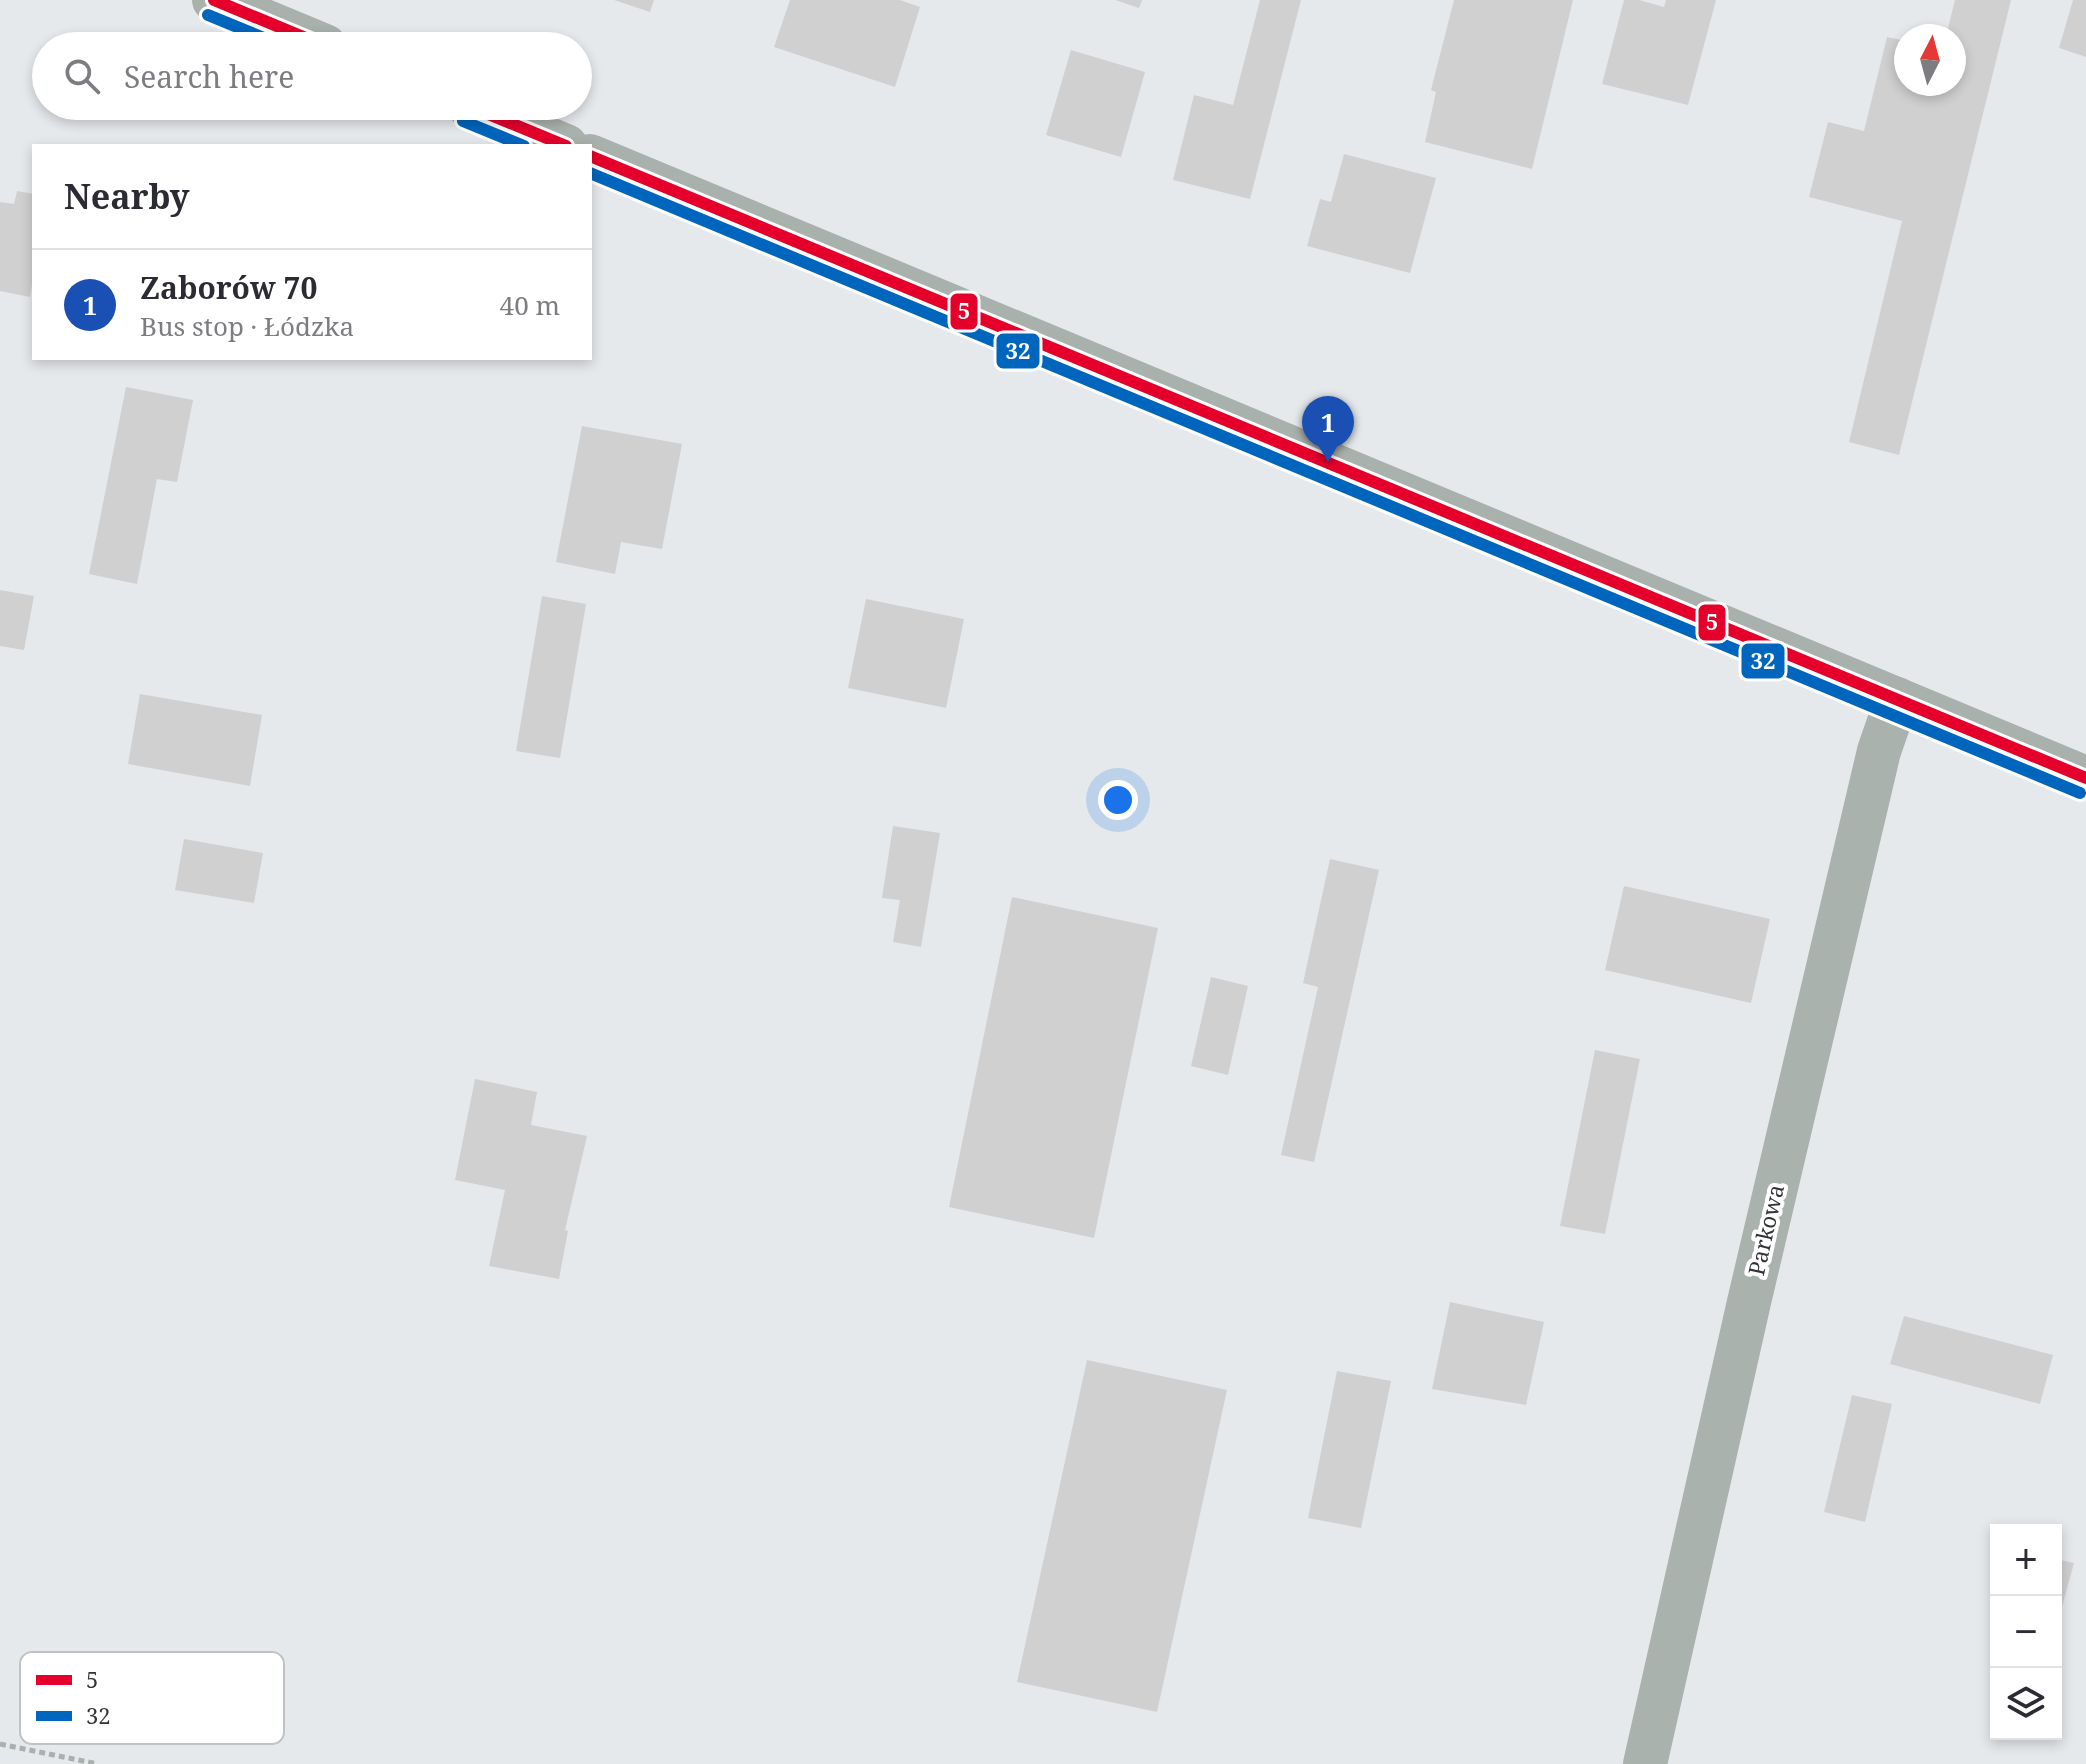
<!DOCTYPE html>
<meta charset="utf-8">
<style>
body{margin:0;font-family:"Noto Serif",serif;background:#f2f2f3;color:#2b2b33}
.controls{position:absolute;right:24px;bottom:24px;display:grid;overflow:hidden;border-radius:0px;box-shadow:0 4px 12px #0003}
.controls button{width:72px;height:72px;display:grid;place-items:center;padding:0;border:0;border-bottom:2px solid #e1e1e2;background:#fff;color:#2b2b33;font:40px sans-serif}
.compass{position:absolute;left:1894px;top:24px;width:72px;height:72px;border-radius:50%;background:#fff;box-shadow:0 4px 12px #0003;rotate:6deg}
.you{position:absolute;left:1118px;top:800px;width:28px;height:28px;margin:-20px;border:6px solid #fff;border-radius:50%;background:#1a73e8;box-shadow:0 0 0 12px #1a73e833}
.badge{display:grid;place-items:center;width:52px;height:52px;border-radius:50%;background:#2563eb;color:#fff;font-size:26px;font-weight:700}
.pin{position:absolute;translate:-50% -66px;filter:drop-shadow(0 2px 4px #0008)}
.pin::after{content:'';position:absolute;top:42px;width:28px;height:24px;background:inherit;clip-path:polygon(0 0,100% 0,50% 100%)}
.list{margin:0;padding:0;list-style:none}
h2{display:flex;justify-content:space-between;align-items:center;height:104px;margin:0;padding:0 32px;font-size:34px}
h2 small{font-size:26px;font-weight:400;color:#7c7c81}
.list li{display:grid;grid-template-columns:52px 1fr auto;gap:24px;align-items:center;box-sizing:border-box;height:112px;padding:0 32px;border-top:2px solid #e1e1e2}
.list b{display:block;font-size:30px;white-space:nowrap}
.list p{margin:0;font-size:26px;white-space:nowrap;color:#7c7c81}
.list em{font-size:26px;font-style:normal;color:#7c7c81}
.icon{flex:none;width:44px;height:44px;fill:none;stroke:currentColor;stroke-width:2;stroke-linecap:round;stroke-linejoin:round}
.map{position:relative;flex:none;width:2086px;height:1764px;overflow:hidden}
.search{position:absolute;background:#fff;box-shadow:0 4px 12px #0003;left:32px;top:32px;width:560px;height:88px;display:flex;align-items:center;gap:20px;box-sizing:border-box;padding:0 28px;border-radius:44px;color:#7c7c81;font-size:30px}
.panel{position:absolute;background:#fff;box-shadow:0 4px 12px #0003;left:32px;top:144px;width:560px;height:216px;border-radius:0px}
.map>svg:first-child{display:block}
</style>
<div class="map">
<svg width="2086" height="1764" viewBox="0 0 2086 1764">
<rect width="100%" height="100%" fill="#e5e9ec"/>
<!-- building -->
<path fill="#d0d0d1" d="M614,0H654L650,12Z
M790,0H900L920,7L895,87L774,47Z
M1115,0H1142L1139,8Z
M1260,0H1301L1250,199L1173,180L1194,95L1233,105Z
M1454,0H1573L1532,169L1425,142L1436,92L1431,90Z
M1624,0H1639L1664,7L1666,0H1716L1688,105L1602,84Z
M1955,0H2011L1899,455L1849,442L1902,221L1809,197L1828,122L1864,131L1887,37L1906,41V84H1954V36H1946Z
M2073,0H2086V57L2059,48Z
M1071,50L1145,72L1121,157L1046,135Z
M1344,154L1436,178L1410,273L1307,246L1320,199L1331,202Z
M17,191L34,194V273L30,297L0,291V202L14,204Z
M126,387L193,400L177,482L157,479L137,584L89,574Z
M582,426L682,444L662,549L621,542L615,574L556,562Z
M0,590L34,596L24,650L0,646Z
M542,596L586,604L560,758L516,751Z
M866,599L964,619L946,708L848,688Z
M140,694L262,715L250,786L128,764Z
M893,826L940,833L921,947L893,942L900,900L882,898Z
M184,839L263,853L254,903L175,890Z
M1330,859L1379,870L1314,1162L1281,1155L1318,987L1303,983Z
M1624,886L1770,919L1751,1003L1605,970Z
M1012,897L1158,928L1094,1238L949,1207Z
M1211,977L1248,986L1228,1075L1191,1066Z
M1595,1050L1640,1059L1605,1234L1560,1226Z
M475,1079L537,1092L531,1125L587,1136L565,1230L568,1231L559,1279L489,1266L505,1190L455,1180Z
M1450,1302L1544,1322L1526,1405L1432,1389Z
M1904,1316L2053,1355L2040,1404L1890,1364Z
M1087,1360L1227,1390L1157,1712L1017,1682Z
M1337,1371L1391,1381L1361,1528L1308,1518Z
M1852,1395L1892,1404L1865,1522L1824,1512Z
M2056,1559L2074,1563L2057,1625H2056Z"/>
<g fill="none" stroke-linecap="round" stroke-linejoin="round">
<!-- path -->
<path stroke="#aab0ad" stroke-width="5" stroke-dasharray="6 4" stroke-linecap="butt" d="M0,1744L98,1764"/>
<!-- street -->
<path stroke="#aab2ad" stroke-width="44" d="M1645,1764L1749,1302L1879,751L1897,699"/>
<!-- secondary -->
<path stroke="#a9b1ac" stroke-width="44" d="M214,0L325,46
M469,106L566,146
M590,156L2086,778"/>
<!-- bus-1 casing -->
<g stroke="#fff" stroke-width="18">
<path id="bus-1" d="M214,0L325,46
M469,106L566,146
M590,156L2086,778"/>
</g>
<!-- bus-2 casing -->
<g stroke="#fff" stroke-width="18">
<path id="bus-2" d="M208,15L283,46
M463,121L524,146
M590,173L2080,793"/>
</g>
<!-- bus-1 -->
<use href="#bus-1" stroke="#e4002b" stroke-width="12"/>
<!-- bus-2 -->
<use href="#bus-2" stroke="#0065bd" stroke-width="12"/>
</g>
<g text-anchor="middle" stroke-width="8" stroke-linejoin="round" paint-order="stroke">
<!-- street labels -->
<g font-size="22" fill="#313436" stroke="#fff">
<text transform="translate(1766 1230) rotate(-77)" y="8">Parkowa</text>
</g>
</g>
<!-- legend -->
<rect x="20" y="1652" width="264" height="92" rx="12" fill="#fff" stroke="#c1c2c3" stroke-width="2"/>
<rect x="36" y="1675" width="36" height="10" fill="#e4002b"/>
<rect x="36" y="1711" width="36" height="10" fill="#0065bd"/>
<g font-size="22" fill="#313436">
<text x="86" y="1688">5</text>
<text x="86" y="1724">32</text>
</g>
<g stroke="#fff" stroke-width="3">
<rect x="949" y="292" width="30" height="39" rx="8" fill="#e4002b"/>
<rect x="995" y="332" width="46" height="38" rx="8" fill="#0065bd"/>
<rect x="1697" y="603" width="30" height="39" rx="8" fill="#e4002b"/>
<rect x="1740" y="642" width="46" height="38" rx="8" fill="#0065bd"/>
</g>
<g font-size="22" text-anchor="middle" font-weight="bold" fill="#fff">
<text x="964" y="319">5</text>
<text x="1018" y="359">32</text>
<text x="1712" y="630">5</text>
<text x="1763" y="669">32</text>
</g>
</svg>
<div class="controls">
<button>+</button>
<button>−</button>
<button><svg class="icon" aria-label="layers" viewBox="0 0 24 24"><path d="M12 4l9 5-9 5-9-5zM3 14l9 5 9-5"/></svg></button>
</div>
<svg class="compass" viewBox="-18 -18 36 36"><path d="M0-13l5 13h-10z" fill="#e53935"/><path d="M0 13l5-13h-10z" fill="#7c7c81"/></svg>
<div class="you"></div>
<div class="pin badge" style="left:1328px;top:462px;background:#1a4fb4">1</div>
<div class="search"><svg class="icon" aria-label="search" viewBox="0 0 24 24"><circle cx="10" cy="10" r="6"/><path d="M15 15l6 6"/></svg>Search here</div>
<section class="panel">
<h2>Nearby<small></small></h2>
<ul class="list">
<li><span class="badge" style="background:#1a4fb4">1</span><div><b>Zaborów 70</b><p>Bus stop · Łódzka</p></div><em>40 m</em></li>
</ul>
</section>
</div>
